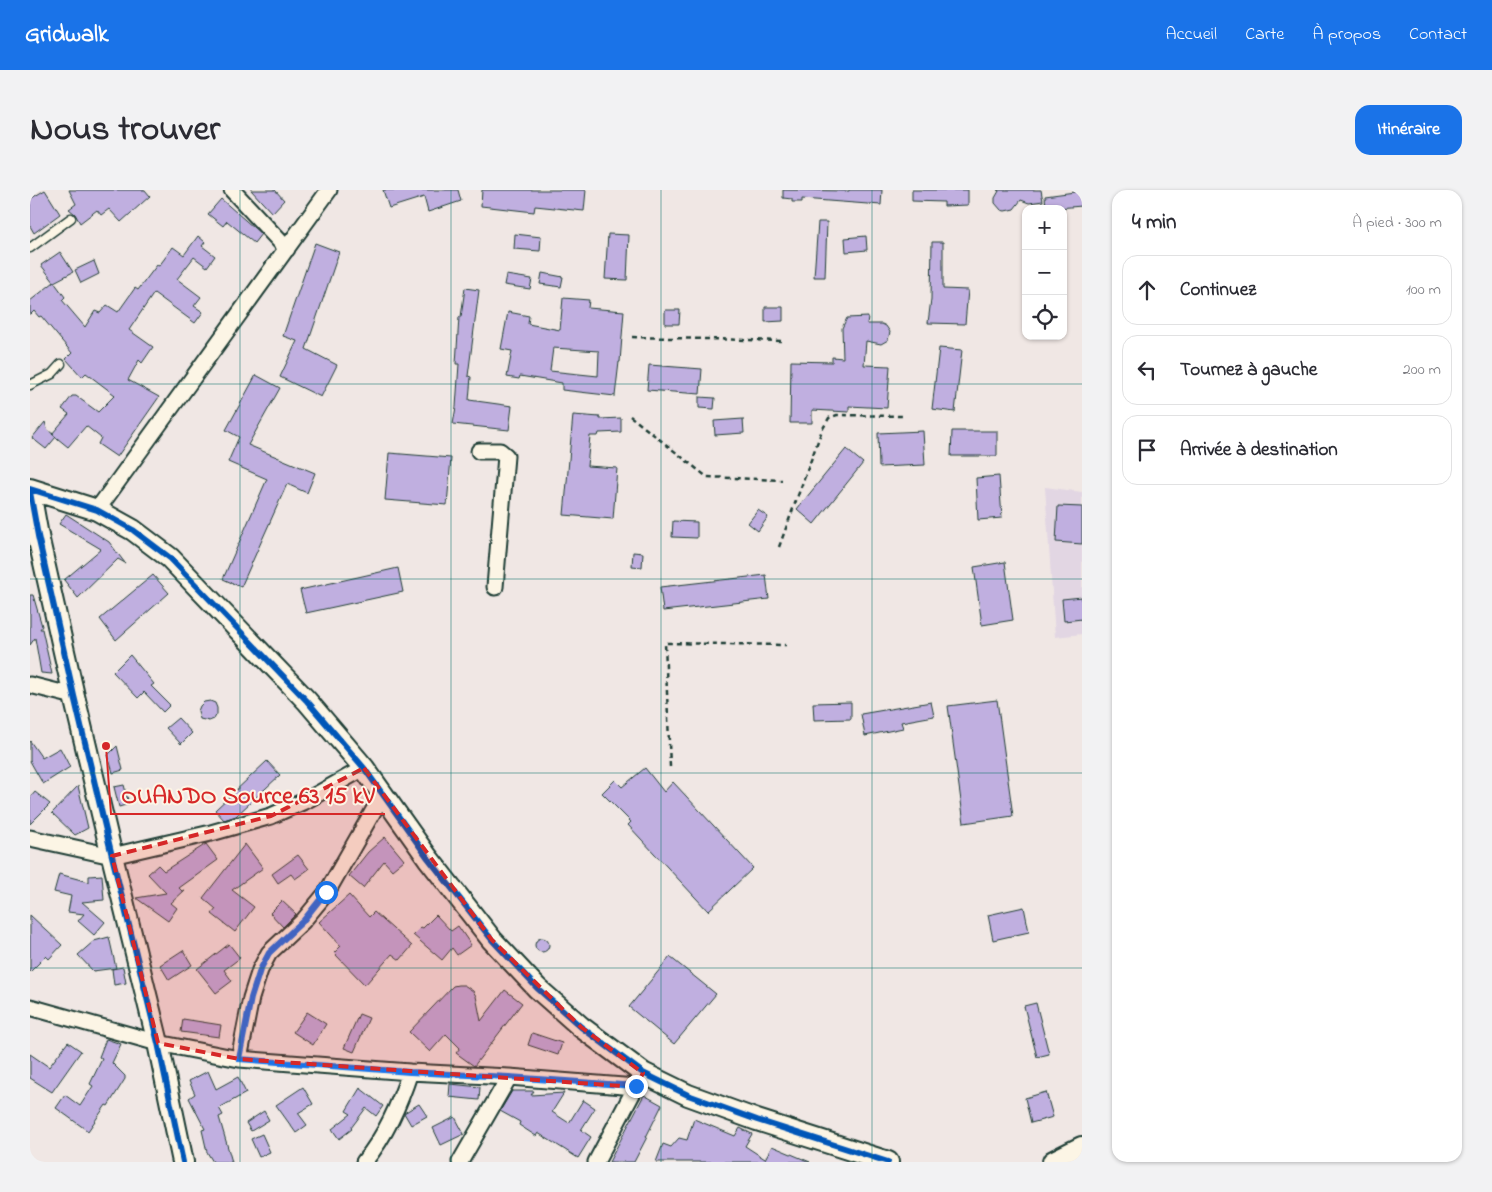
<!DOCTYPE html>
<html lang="fr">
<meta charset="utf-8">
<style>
body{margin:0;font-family:"Indie Flower",sans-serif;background:#f2f2f3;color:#2b2b33}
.controls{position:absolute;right:15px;top:15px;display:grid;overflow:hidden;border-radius:10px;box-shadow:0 1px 4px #0004}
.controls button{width:45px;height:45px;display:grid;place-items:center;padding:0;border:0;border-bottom:1px solid #e1e1e2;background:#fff;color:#2b2b33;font:25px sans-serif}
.stop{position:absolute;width:15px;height:15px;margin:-11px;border:4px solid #1a73e8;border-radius:50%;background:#fff}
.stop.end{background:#1a73e8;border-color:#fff;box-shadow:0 1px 5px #0008}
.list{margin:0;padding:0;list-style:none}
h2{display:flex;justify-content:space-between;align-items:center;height:65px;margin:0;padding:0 20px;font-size:21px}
h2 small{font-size:16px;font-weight:400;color:#7c7c81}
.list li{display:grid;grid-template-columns:32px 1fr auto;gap:15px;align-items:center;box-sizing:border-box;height:70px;margin:0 10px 10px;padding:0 10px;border:1px solid #e1e1e2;border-radius:15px}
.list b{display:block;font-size:19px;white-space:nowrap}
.list em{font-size:16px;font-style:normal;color:#7c7c81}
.icon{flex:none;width:28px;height:28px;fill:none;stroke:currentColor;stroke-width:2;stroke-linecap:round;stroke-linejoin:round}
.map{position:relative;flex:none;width:1052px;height:972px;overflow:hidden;border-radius:15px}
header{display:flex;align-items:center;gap:30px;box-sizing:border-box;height:70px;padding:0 25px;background:#1a73e8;color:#fff}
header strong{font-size:24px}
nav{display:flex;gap:28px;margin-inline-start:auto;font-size:18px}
.intro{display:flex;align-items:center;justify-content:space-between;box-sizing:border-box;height:120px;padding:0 30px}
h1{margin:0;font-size:35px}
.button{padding:12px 22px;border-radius:15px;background:#1a73e8;color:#fff;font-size:18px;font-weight:700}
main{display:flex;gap:30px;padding:0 30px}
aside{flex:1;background:#fff;border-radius:15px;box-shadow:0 1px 4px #0004}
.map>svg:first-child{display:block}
</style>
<header>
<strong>Gridwalk</strong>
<nav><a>Accueil</a><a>Carte</a><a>À propos</a><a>Contact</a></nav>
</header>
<div class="intro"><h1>Nous trouver</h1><a class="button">Itinéraire</a></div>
<main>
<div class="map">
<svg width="1052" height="972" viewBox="0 0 1052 972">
<rect width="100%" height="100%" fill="#f0e7e4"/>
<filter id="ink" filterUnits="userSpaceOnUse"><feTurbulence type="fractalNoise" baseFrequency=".02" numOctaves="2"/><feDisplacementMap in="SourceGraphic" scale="10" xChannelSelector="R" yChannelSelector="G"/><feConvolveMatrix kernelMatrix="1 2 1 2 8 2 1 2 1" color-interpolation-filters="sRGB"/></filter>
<g filter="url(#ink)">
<!-- built -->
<path fill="#e2d6e3" d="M1015,297L1052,302V444L1025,447Z"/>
<!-- building -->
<path fill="#c0afe0" stroke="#1f3d34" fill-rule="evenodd" d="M15,0L30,24L4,43L0,36V9Z
M39,0H115L120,6L91,32L79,19L71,25L67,20L50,33L45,24L39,19L46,14Z
M221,0H245L254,10L242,23Z
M353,0H428L431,11L398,22L394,7L359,18Z
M452,0H556L554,21L505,16L504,22L451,16Z
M753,0L819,1V0H852L851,15L772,9V12H762V9L753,8Z
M882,0H938V15L914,16V12L882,11Z
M967,0H1011L1013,11L999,13L991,10L984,19L975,21L971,20L965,13V8L969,1Z
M1052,1V16L1016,19L1015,6Z
M191,9L231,44L224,53L197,31L193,36L178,24Z
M788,32H797L795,87H784Z
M485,44L511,47L510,61L484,59Z
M578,44L599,45L597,90L575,89Z
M168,46L175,52L172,56L185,66L177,77L164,67L147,89L171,107L164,116L173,122L165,133L124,103L99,140L123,157L112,173L109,170L98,190L129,207L87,267L68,254L71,248L56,236L38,257L22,244L39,224L32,219L42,206H46L68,222L85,205L56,183L52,187L36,169L42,163L11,126L9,127L4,121L0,125V111L24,92L35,107L32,110L55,137L65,121L70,123L77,115L88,122L105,98L108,100L127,75L129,76L143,57L154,65Z
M836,46L837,60L816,62L815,48Z
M902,52H913V99L938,100L935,134L898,133L901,109Z
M285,53L309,62L276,159L307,175L291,207L250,187L267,151L253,146Z
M30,62L43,82L24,92L11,75Z
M64,71L69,84L51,93L45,80Z
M512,83L533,87L531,97L510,94Z
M476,85L502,89L500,99L474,95Z
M435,98L449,100L438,186L441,187L439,210L482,216L479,240L423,234L426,217L429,174H426L429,127H431Z
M533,108L559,110L558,118L594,121L590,172H589L585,206L532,200V193L490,186L489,189L477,187L482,161L471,159L478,122L499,126L498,134L530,140ZM523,158L569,161L568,186L520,181Z
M735,117H753V131L735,132Z
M635,120H650L649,134H635Z
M838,127L837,134H852L856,136L860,142L858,150L851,154L836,151L834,175L860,176L857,218L819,216V222L782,220V233H760L761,171L802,172V167L813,168L812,138L817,128Z
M909,158L932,160L925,222L902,219Z
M619,175L672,179L670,204L617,200Z
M226,185L250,198L218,255L285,283L277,303L257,294L211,397L193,389L237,289L198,272L209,247L196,240Z
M669,207L685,208L684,219L669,218Z
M543,225L570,227V229L591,228V242L569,243L568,246H560L557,276L587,278L583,329L534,325Z
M713,229L714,243L685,245L684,231Z
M15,232L17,239L26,247L16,259L2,248Z
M893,241L895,275L849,277L848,243Z
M922,241H967V266H921Z
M816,259L833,273L784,334L767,319Z
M359,263L421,268L417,315L355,310Z
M969,286L972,328L948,330L946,288Z
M1028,316L1052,317V354L1026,352Z
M728,320L738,327L728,341L718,333Z
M36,324L79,352L95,373L88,369L48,408L34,390L71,359L29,334Z
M643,331L667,332V348L642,347Z
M603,362L613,363L612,377L602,376Z
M975,372L983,430L952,435L944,377Z
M368,378L373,402L276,423L270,400Z
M123,385L139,403L86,450L70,429Z
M736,385L739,409L633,421L630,397Z
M0,405H3L12,436L10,439H12L22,484L11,483L5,448L0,455Z
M1052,407V429L1034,431L1032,409Z
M100,465L124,494L121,496L140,515L133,522L114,502L108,508L83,482Z
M967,510L983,626L934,633L918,516Z
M180,511L185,513L187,518V524L184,529L179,531L170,529L168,521L170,516L174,512Z
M821,512V529L784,530L783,513Z
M901,512L904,526L871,532L873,538L835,546L831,524Z
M148,528L162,543L151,554L136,538Z
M0,551L12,568L30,558L40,577L13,594L0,571Z
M87,556L93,580L83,583L78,565Z
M237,571L250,585L206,626L194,630L185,620Z
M615,578L634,602L643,592L723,678L678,721L598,635L601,632L572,603L585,590L592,597Z
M94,595L99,614L89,617L84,597Z
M48,596L58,638L45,645L22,623Z
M5,602L20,614L0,634V608Z
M355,647L374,670L362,680L354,671L333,698L319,686L338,662Z
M176,654L188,670L149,698L152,701L155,700L141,713L147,718L138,731L106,708L136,703L118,684L128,675L134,681Z
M215,654L233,678L202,700L224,717L205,742L182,724L186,719L173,708Z
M268,665L279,679L265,689L261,684L248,693L242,684Z
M29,684L59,692V686L72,685L74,710L52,712L75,732L64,745L48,731L54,724L38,722L41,706L24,702Z
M319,705L339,727L344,722L382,756L370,770L362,764L335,795L304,763L311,756L289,732Z
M252,711L266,724L253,737L240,723Z
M994,717L999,742L963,750L958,725Z
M0,725L32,755L19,769L16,766L0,782Z
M406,725L421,741L428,736L441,755L427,765L422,758L412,770L383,745L391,737L393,738Z
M79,747L86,778L63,781L48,765L64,751Z
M505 755a7 7 0 1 1 14 0a7 7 0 1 1-14 0Z
M199,754L210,768L194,780L202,791L186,803L167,779Z
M153,760L162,775L139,790L130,775Z
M640,767L686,804L644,854L599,817Z
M93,777L96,793L84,795L82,779Z
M428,795H434L443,801L446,806L451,831L475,800L492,813L444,876L426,863L430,858L416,844L400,862L379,842L423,796Z
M1006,813L1019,864L1007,867L994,816Z
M277,822L296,834L283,855L263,842Z
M329,824L339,828L324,862L314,858Z
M153,829L191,835L189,847L151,842Z
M502,843L532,853L528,865L498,855Z
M76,849L91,854L82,873L95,886V889L78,916L76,915L58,941L26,918L35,905L50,916L63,896L60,894L72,869L69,867Z
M38,852L51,861L22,902L0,888V864L19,877Z
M178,881L186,899L208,887L216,903L189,918L193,925L189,927L202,972H183L177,962L172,940L175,939L159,908L165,904L159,891Z
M420,894L450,897L449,910L419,907Z
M273,897L283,914L268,923L277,935L266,943L246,915Z
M330,898L353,916L346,926L336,918L321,938L322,939L309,949L302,939L321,924L316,921Z
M482,901H504L501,905L534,903L522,922L539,933L553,910L565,918L551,940L561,947L548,968L508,943L506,946L489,935L490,932L470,921Z
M1016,902L1023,927L1001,933L995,908Z
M614,905L632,915L616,947H617L604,972H579Z
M389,914L397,926L381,935L374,923Z
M234,921L239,930L221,941L216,933Z
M425,927L434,944L411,955L403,938Z
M664,929L705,946L710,938L722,944L715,956L735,969L742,956L780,972H626L633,954L641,957L649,948L657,950Z
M232,944L240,962L229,967L221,949Z"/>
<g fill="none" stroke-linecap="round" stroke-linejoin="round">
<!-- service casing -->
<g stroke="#1f3d34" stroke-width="11">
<path id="service" d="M0,58L41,28
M0,195L22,184L31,174"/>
</g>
<!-- minor casing -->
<g stroke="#1f3d34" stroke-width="19">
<path id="minor" d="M202,0L257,59
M449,261H470L476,266L465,397
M67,320L299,0
M0,495L44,506
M0,648L82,666L181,643L241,626L277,610L334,578
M0,817L128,853L209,869L380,882L479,887L606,897
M209,869L221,808L230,780L239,763L273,731L297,702L353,604
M334,972C356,945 369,915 380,882
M430,972L479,887
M566,972L610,889"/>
</g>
<!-- tertiary casing -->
<g stroke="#1f3d34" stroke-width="24">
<path id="tertiary" d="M0,299L67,320L103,340L140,368L277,511L334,578L398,668L462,750L507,798L551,837L613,883L658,905L727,930L858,972
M0,302L8,346L44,506L82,666L128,853L153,972"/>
</g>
<!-- secondary casing -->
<g stroke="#1f3d34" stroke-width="26">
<path id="secondary" d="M1024,972L1052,958"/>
</g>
<!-- path -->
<path stroke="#1f3d34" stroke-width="2.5" stroke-dasharray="5 4" stroke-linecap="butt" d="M602,147L754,151
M600,226L677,287L752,290
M749,357L792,240L799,228L807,225L872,226
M640,577L635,453L756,455"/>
<!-- service -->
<use href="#service" stroke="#fcf5e5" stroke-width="8"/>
<!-- minor -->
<use href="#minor" stroke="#fcf5e5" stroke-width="15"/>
<!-- tertiary -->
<use href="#tertiary" stroke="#fcf5e5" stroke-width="20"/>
<!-- secondary -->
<use href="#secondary" stroke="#fcf5e5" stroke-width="22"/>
<!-- cycleway casing -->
<g stroke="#fcf5e5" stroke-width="9">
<path id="cycleway" d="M0,299L67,320L103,340L140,368L277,511L334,578L398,668L462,750L507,798L551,837L613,883L658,905L727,930L858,972
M0,302L8,346L44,506L82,666L128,853L153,972"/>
</g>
<!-- cycleway -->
<use href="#cycleway" stroke="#0057b8" stroke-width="6"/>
</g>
</g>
<g fill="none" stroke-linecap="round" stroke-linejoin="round" filter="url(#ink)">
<!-- route -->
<path stroke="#1a73e8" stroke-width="6" d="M296,702L273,731L239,763L230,780L221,808L209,869L380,882L479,887L606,896"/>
</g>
<!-- marked area -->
<path fill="#d62828" fill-opacity="0.2" stroke="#d62828" stroke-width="4" stroke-dasharray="10 6" stroke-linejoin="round" d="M334,578L462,750L551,837L613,883L606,897L209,869L128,853L82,666L241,626Z"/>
<!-- grid -->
<path fill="none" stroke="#0f766e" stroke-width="1" stroke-opacity="0.55" d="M210,0V972M421,0V972M631,0V972M842,0V972M0,194H1052M0,389H1052M0,583H1052M0,778H1052"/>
<!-- callouts -->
<path fill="none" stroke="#d62828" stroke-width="2" d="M76 556L81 624H355"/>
<circle fill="#d62828" stroke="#fcf5e5" stroke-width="2" cx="76" cy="556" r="5"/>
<g font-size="24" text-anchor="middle" font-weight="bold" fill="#d62828" stroke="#fcf5e5" stroke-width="4" stroke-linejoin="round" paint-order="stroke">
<text x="218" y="613">OUANDO Source 63 15 kV</text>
</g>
</svg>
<div class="controls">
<button>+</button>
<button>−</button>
<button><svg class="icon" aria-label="locate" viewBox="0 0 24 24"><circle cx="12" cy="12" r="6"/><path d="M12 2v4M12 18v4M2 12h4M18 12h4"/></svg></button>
</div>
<div class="stop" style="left:296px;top:702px"></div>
<div class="stop end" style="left:606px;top:896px"></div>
</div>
<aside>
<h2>4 min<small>À pied · 300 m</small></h2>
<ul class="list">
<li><svg class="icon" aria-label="ahead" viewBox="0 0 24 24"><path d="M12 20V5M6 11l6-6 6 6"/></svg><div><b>Continuez</b></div><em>100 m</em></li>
<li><svg class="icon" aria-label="left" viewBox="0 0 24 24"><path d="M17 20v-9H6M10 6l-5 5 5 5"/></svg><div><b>Tournez à gauche</b></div><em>200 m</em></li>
<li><svg class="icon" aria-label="arrive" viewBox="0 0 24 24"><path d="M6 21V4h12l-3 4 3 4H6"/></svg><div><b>Arrivée à destination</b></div></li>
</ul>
</aside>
</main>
